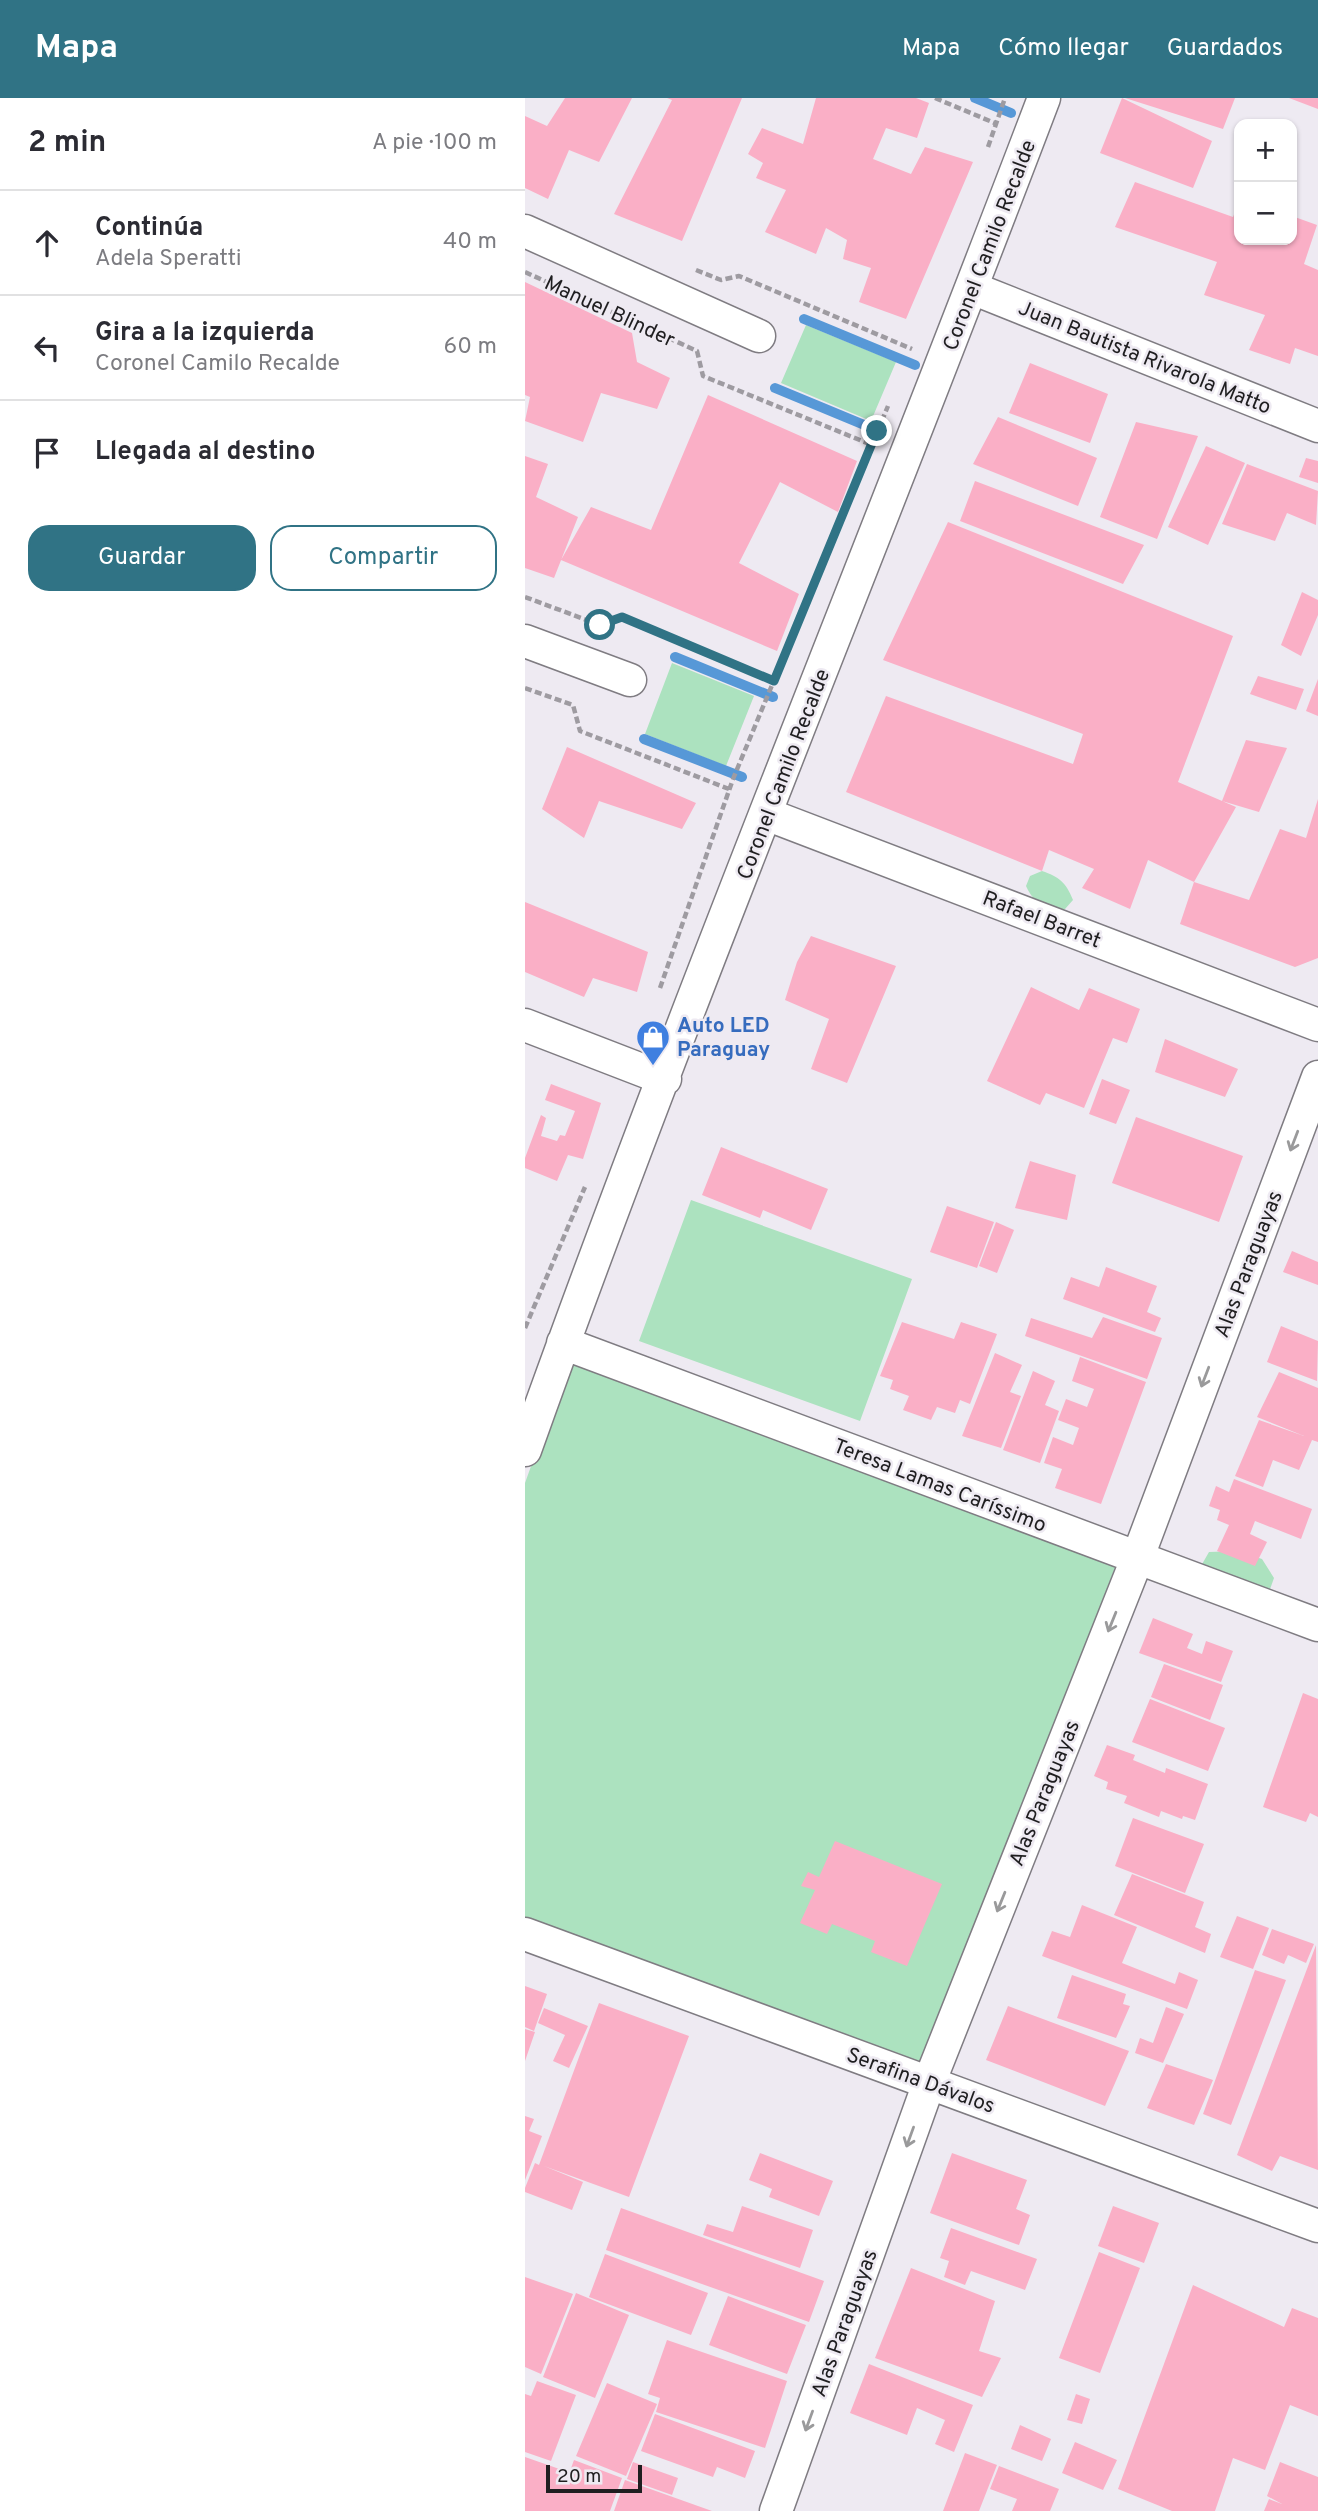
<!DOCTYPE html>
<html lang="es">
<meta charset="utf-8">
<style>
body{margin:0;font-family:Overpass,sans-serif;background:#f7f7f7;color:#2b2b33}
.controls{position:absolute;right:21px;top:21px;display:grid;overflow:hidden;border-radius:14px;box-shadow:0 2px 5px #0004}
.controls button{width:63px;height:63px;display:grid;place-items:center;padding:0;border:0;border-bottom:2px solid #e1e1e2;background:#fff;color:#2b2b33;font:35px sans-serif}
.scale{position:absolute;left:21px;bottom:18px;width:96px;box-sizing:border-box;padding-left:7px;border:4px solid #1f1e20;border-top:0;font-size:19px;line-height:24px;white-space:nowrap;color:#1f1e20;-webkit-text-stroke:5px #eeeaf2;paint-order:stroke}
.stop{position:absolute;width:21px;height:21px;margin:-16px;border:5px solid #307385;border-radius:50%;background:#fff}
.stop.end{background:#307385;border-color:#fff;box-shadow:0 2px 7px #0008}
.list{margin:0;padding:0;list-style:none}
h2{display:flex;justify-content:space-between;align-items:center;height:91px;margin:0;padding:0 28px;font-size:30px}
h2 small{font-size:23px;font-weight:400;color:#7c7c81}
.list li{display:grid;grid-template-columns:46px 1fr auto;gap:21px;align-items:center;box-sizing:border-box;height:105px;padding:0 28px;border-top:2px solid #e1e1e2}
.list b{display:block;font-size:26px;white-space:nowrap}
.list p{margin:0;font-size:23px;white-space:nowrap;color:#7c7c81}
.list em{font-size:23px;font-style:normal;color:#7c7c81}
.actions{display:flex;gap:14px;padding:21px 28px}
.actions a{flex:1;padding:16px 0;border:2px solid #307385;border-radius:21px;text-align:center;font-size:24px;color:#307385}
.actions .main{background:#307385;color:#fff}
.icon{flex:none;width:38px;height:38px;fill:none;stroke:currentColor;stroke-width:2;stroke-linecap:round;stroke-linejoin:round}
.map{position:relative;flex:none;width:793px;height:2413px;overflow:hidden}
header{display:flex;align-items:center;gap:42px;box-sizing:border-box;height:98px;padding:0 35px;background:#307385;color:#fff}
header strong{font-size:33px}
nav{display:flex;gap:38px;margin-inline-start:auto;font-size:24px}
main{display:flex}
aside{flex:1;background:#fff}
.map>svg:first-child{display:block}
</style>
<header>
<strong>Mapa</strong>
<nav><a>Mapa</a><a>Cómo llegar</a><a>Guardados</a></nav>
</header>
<main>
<aside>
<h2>2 min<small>A pie · 100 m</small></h2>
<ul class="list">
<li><svg class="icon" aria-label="ahead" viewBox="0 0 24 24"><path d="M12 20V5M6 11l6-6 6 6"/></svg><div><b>Continúa</b><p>Adela Speratti</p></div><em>40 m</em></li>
<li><svg class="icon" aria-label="left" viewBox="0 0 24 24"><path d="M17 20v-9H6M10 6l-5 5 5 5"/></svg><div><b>Gira a la izquierda</b><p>Coronel Camilo Recalde</p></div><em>60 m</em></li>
<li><svg class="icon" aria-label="arrive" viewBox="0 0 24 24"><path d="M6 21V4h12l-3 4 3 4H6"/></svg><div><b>Llegada al destino</b></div></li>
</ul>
<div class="actions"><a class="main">Guardar</a><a>Compartir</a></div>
</aside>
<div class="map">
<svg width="793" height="2413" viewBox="0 0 793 2413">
<rect width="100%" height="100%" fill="#eeeaf2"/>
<!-- green -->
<path fill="#ace2bf" d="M281,227L371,264L346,323L256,285Z
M147,565L229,598L201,668L120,636Z
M517,773C534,779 541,784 548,802L540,811C520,811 510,807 501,788L505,778Z
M166,1102L387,1181L335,1323L114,1243Z
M43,1265L593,1462L397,1968L0,1826V1385Z
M712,1453L737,1461L749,1480L744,1494L676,1468L684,1454Z"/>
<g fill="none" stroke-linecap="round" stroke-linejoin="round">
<!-- stream -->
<path stroke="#5798d7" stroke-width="10" d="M450,0L486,15
M279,221L390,267
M250,290L361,336
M150,559L248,599
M119,641L217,679"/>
</g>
<!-- building -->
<path fill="#faafc6" d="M40,0H107L74,64L44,52L23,101L0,90V18L22,28Z
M142,0H217L157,143L89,116L147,2Z
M291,0H391L404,5L392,40L361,30L348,61L386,76L400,49L448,64L381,221L334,204L346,170L318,161L322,142L301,130L291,156L240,134L261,92L231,80L238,65L223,56L237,30L278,46Z
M597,0L687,43L668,90L575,55Z
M600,0H710L698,31Z
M764,0H793V11Z
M610,84L708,119L714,104V142H767V118L792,127L779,166L793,172V258L770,250L765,266L724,252L740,217L679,197L692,164L590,129Z
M0,184L107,235L112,264L145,280L132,311L76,295L58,344L0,323L5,299L0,297Z
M505,265L583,296L565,345L484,315Z
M183,297L332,363L313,414L255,384L214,465L274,496L252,553L36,462L66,409L126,432Z
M473,319L572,360L553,408L448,366Z
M611,324L673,338L632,441L575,419Z
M681,348L720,365L683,447L643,429Z
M0,358L23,366L11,399L53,419L29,480L0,470Z
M781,360L793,363V385L774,379Z
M722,366L793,393L791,427L762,415L750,443L697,426Z
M450,383L619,447L598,486L435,423Z
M423,424L708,538L653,684L711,709L669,784L623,762L605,811L557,790L569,771L524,752L517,773L321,694L361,598L548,666L558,636L358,562Z
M777,494L793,502V517L776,558L756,547Z
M733,578L779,591L771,612L725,596Z
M793,581V618L781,613Z
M721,642L762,650L734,714L697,703Z
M42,649L171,705L157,731L74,703L59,740L17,711Z
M793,701V860L770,869L655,826L669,784L724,802L755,731L781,740Z
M0,804L123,854L112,894L68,880L59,899L0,874Z
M286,838L371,868L322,985L286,971L304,921L260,902L272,864Z
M506,889L554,912L564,890L615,911L602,945L588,940L559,1010L521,995L515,1007L462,983Z
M640,941L713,971L700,999L630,974Z
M577,981L605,992L591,1026L564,1016Z
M26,986L76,1005L58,1061L43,1057L32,1083L0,1070V1060L16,1017L21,1020L16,1038L32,1043L35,1037L40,1038L50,1013L20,1002Z
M611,1019L718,1058L694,1124L587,1085Z
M196,1049L303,1091L286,1132L238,1112L235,1120L177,1097Z
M505,1063L551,1077L542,1122L490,1110Z
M422,1108L469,1124L452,1170L405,1154Z
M471,1124L489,1132L472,1175L454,1168Z
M767,1153L793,1164V1187L758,1174Z
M581,1169L632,1188L622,1214L636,1220L630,1234L538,1201L546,1179L574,1189Z
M578,1219L637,1240L622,1281L500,1238L506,1220L567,1240Z
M377,1224L429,1241L436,1224L472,1236L445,1306L435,1302L430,1315L412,1309L406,1322L378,1312L384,1298L365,1291L368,1282L355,1278Z
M756,1228L793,1243L792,1283L742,1264Z
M470,1255L497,1267L485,1294L496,1298L476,1350L437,1338Z
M555,1259L621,1284L576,1406L530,1390L537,1371L519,1365L528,1339L548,1347L554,1330L533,1322L541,1301L562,1309L569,1291L547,1283Z
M508,1273L530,1283L520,1307L534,1313L515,1365L478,1352Z
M754,1274L793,1290V1344L787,1342L774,1372L748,1362L738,1389L710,1378L734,1322L779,1338L732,1319Z
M709,1381L787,1411L776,1441L730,1423L725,1436L742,1444L730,1468L692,1453L704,1427L692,1422L695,1412L684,1408L691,1388L704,1394Z
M628,1520L668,1536L662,1550L677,1556L681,1543L708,1553L696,1584L614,1555Z
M639,1566L698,1587L685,1622L626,1599Z
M778,1595L793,1601V1719L785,1715L781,1724L738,1709Z
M625,1601L700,1630L683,1673L607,1644Z
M582,1647L610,1657L608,1662L640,1675L641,1670L683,1686L670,1722L658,1718L657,1721L636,1713L634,1719L599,1705L602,1698L581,1691L583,1684L569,1678Z
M608,1720L679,1746L660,1795L590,1768Z
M310,1743L417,1786L382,1868L346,1854L350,1843L307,1826L302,1836L275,1825L290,1792L276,1788L283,1774L294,1779Z
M607,1776L679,1804L670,1829L686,1836L680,1855L589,1817Z
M557,1807L612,1829L597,1865L650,1886L654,1874L673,1882L662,1911L517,1858L527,1833L545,1839Z
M712,1818L744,1830L728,1871L695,1859Z
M747,1831L789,1846L781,1865L763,1857L759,1866L737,1857Z
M791,1847L793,2072L755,2058L747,2073L712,2057Z
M730,1872L761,1882L706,2027L678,2016Z
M547,1877L601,1896L598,1906L605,1908L591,1940L532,1920Z
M0,1888L22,1896L9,1933L0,1929Z
M74,1905L164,1938L104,2099L19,2068L58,2084L47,2112L0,2094V2090L10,2065L14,2067Z
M483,1908L604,1953L580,2008L461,1962Z
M641,1909L659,1916L638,1965L610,1955L615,1940L628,1945Z
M19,1910L63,1928L44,1970L28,1963L40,1937L13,1925Z
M0,1931L10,1934L0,1963Z
M641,1966L688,1982L669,2027L622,2010Z
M0,2018L9,2021L4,2033L17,2038L0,2082Z
M235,2055L308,2083L294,2118L244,2099L247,2091L224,2082Z
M427,2055L502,2082L491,2111L505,2117L494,2147L405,2115Z
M217,2108L288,2132L275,2170L178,2137L182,2126L208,2134Z
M588,2108L634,2125L619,2165L573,2148Z
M96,2110L299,2183L284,2224L81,2152Z
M426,2130L512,2161L500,2192L446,2173L440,2187L419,2179L424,2163L415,2160Z
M574,2154L615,2170L575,2275L534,2260Z
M80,2156L183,2195L166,2237L64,2199Z
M386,2170L470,2203L454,2253L476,2260L457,2299L350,2260Z
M0,2179L48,2196L16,2276L0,2269Z
M668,2187L759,2229L767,2210L793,2220V2318L765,2307L740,2372L708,2360L690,2413H647L593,2391Z
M51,2195L104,2217L70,2300L18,2279Z
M203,2198L281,2227L262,2276L184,2247Z
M142,2242L262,2283L240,2350L131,2314L135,2300L123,2296Z
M344,2266L448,2307L429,2354L410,2346L420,2322L392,2310L382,2337L325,2315Z
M12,2283L51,2297L26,2363L0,2354V2296L6,2298Z
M82,2285L132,2306L101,2378L51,2358Z
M551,2296L565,2301L557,2326L542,2322Z
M130,2316L230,2353L220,2380L192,2369L188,2379L116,2353Z
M495,2327L526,2341L517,2363L486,2351Z
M550,2344L592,2362L578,2392L537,2375Z
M440,2355L472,2367L454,2413H418Z
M0,2359L43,2374L41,2384L49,2362L97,2380L85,2413H0Z
M108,2364L153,2380L147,2397L102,2381Z
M755,2364L793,2379V2413H739L744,2401L757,2406L742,2398Z
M474,2368L534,2391L525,2413H487L492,2401L465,2391Z
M100,2382L187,2413H89Z"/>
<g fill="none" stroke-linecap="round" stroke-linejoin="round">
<!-- minor casing -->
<g stroke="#7f7c82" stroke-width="35">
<path id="minor" d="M0,133L234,238
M447,190L793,328
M0,543L105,582
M241,716L793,927
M0,927L140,981
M38,1245L793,1527
M0,1352C162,898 348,451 519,0
M0,1836L793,2128
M251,2413L404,1985L612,1461L793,979"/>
</g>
<!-- path -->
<path stroke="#9e9ba1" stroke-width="4.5" stroke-dasharray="7 3.5" stroke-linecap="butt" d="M410,0L472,26
M463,49L480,0
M171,172L196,182L214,178L387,251
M0,174L172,253L178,278L347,347
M0,499L75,527L97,519L249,583
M0,590L48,607L55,633L204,691
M135,890L208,681L363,308
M0,1230L60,1089"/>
<!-- minor -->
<use href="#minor" stroke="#fff" stroke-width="32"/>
</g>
<!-- one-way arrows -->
<defs><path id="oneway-shaft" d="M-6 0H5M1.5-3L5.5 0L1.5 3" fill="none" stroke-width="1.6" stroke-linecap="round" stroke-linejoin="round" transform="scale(1.75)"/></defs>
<g stroke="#9a9a9b">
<use href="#oneway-shaft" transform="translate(769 1043) rotate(111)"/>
<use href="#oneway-shaft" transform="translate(680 1279) rotate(111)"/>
<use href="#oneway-shaft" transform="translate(587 1524) rotate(112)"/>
<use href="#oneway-shaft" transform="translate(476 1804) rotate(112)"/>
<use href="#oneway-shaft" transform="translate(385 2039) rotate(110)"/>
<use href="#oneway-shaft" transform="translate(284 2323) rotate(110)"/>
</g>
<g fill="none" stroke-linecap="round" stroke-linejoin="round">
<!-- route -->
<path stroke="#307385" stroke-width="9" d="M75,527L97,519L249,583L352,333"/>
</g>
<!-- icons -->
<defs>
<g id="shop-pin" transform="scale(1.75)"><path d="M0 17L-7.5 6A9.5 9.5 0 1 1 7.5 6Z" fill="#3f7fe0" stroke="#eeeaf2"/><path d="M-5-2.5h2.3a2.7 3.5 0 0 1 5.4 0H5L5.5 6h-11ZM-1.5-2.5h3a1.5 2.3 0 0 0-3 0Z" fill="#fff"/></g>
</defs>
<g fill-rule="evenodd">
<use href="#shop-pin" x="128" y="939"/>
</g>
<g text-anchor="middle" stroke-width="5" stroke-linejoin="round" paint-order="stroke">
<!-- street labels -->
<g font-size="21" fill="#1f1e20" stroke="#eeeaf2">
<text transform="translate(464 147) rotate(-69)" y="7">Coronel Camilo Recalde</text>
<text transform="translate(85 213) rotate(25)" y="7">Manuel Blinder</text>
<text transform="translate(620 259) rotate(22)" y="7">Juan Bautista Rivarola Matto</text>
<text transform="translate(258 676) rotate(-69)" y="7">Coronel Camilo Recalde</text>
<text transform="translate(517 821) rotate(21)" y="7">Rafael Barret</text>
<text transform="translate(723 1166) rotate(-69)" y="7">Alas Paraguayas</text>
<text transform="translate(415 1387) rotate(21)" y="7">Teresa Lamas Caríssimo</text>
<text transform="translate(519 1695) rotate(-68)" y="7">Alas Paraguayas</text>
<text transform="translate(396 1982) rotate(20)" y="7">Serafina Dávalos</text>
<text transform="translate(319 2225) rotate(-70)" y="7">Alas Paraguayas</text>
</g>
<!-- shop labels -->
<g font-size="21" font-weight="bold" fill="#366cbe" stroke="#eeeaf2" text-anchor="start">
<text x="152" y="934">Auto LED<tspan x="152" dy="24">Paraguay</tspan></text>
</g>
</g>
</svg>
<div class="controls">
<button>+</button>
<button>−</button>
</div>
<div class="scale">20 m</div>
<div class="stop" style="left:75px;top:527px"></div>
<div class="stop end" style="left:352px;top:333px"></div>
</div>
</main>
